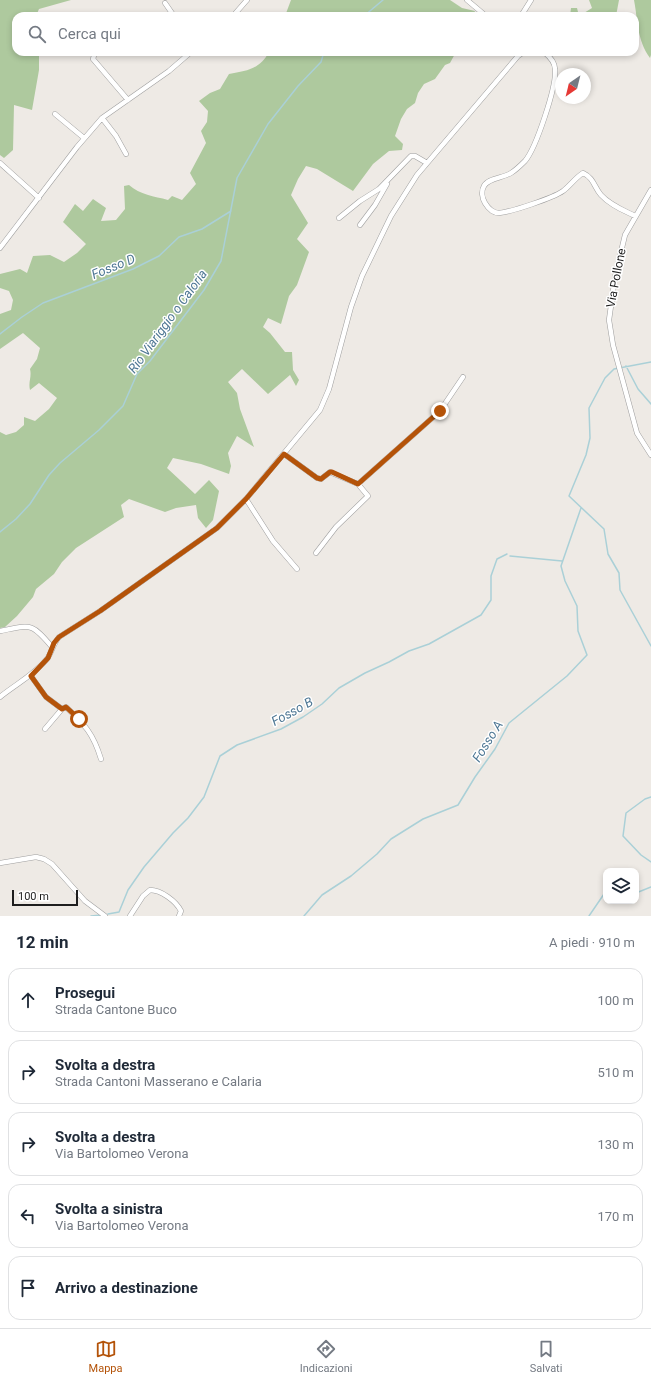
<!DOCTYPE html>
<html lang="it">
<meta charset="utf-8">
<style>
body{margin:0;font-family:Roboto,sans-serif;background:#f6f6f7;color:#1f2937}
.controls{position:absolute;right:12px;bottom:12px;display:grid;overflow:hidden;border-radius:8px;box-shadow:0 2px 6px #0003}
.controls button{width:36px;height:36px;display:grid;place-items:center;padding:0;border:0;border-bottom:1px solid #e0e1e3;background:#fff;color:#1f2937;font:20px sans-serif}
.compass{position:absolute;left:555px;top:68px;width:36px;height:36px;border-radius:50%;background:#fff;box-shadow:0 2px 6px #0003;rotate:215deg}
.scale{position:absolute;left:12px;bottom:10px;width:66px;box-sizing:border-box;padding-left:4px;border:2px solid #1e1e1e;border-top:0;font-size:11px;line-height:14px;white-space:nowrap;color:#1e1e1e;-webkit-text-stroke:3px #fff;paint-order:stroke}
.stop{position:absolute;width:12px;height:12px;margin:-9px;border:3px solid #b45309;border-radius:50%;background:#fff}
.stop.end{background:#b45309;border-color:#fff;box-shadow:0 1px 4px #0008}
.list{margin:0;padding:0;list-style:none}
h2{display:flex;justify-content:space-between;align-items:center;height:52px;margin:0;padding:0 16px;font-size:17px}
h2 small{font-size:13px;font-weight:400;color:#747a83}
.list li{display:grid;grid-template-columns:26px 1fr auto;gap:12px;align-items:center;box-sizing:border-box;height:64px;margin:0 8px 8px;padding:0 8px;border:1px solid #e0e1e3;border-radius:12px}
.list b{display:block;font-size:15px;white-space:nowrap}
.list p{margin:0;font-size:13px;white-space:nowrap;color:#747a83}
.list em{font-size:13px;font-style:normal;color:#747a83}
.icon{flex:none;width:22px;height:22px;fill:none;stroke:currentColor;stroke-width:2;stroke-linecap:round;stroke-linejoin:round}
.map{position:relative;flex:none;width:651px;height:916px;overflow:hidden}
.search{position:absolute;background:#fff;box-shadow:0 2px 6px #0003;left:12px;right:12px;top:12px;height:44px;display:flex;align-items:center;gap:10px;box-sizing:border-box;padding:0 14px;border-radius:12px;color:#747a83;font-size:15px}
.sheet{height:412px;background:#fff}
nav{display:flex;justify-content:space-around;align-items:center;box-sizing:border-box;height:56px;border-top:1px solid #e0e1e3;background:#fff;font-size:11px;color:#747a83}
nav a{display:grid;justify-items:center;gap:2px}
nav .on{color:#b45309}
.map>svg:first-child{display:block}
</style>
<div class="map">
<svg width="651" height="916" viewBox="0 0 651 916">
<rect width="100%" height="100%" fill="#eeeae5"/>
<!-- forest -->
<path fill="#aec99e" d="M0,0H71L39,9L36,16H16V52H39V70L32,110L14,105L13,150L4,158L0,155Z
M291,0H450L462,8L475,11L473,16H455L449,13L446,16H285Z
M589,0H619L616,16H570L571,8H577L579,16L592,8Z
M634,0H651V55L650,58C637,40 638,21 634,0Z
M269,52H456L450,63L445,65L435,79L424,84L418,93L415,103L407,109L401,119L395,136L403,144L402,150L389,151L373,164L353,191L317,169L306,166L298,179L291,195L308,223L297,239L309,252L297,285L289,296L281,324L268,318L263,327L270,333L285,352H292L293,370L299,380L296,386L290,375L268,394L242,369L228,382L237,393L240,409L254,447L237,436L228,453L231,466L229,474L201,464L173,458L167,468L195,494L209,480L219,491L213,520L206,528L198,518L196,505L176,508L165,512L129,499L121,505L124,517L76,548L62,562L54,574L36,589L33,597L17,616L5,627L0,628V432L6,435L16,432L24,425V417L35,421L49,409L57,398L39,383L30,390C28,382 32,377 30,369L37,359L40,348L23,333L0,349V314L11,310L13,300L9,291L0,288V274L20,269L27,273L33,256L50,255L64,262L77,253L86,244L63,222L75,204L83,211L93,199L106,208L101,221L116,220L125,209L124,186L129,185C140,195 154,196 168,200L172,196L182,200L196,184L190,173L206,143L201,131L207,122L208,111L199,101L210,93L220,89L229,74C247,71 260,69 269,52Z"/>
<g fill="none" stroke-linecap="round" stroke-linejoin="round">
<!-- stream -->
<path stroke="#aad0d7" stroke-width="1.5" d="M364,16L383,0
M0,334L22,317L43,303L133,269L159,256L179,237L202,229L231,211
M651,362L614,369L605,378L589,408L590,438L586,455L569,496L604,529L608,554L619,573L620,590L651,646
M626,366L638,389L651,404
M0,532L16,519L30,504L49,475L60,463L99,430L123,406L137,374L150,361L204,290L221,261L237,178L268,124L298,86L321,62L324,52
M510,556L562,561
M651,797L645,799L626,813L623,836L641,855L651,862
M636,893L651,887
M108,914L119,912L128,890L144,867L173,833L188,818L204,797L220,756L237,745L281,729L303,717L322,704L339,688L365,673L389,662L409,651L429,644L481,615L491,600V576L497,559L507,554
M91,916L101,915
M304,916L322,895L351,876L377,854L391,839L423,819L458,805L475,777L495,749L509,723L567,676L587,655L578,631L577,606L565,581L561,566L581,508
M589,916L604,894H606"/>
<!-- minor casing -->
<g stroke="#9f9f9f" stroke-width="5.5">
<path id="minor" d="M467,0L486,16
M165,3L174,16
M233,16L247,0
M521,16L531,0
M95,52L93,59L128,100
M544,52C549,56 555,62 555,69C557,86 536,148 525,161C521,165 516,170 511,173C503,178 488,178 484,186C481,191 482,198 485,203C488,208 493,213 499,213C511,212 553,198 563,191C570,186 575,178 583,173C594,178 594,187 601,195C610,205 623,210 635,216
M55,114L84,138
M102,118L116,136L126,154
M0,163L39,198
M651,190L625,235L615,277L609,320L613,345L637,433L651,455
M339,218L360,201L379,189L411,156H415L427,163
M360,225L375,205L387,184
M0,248L77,147L102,118L169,71L191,52
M284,454L317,478L321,479L330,472L332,473L358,484L440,411L463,377
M246,499L273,541L297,569
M316,553L336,527L368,496L358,484
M0,631C31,625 31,622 52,647
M31,676L46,697L62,709
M0,697C16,684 34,675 47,659C52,652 53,644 59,637L100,611L217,528L246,499L320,410L329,389L351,307L362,276L391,216L417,175L518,56L524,52
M45,729L62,709L66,707C85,725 93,733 101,759
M0,863L36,857L44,859L52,864L85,901L105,916
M130,916L143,896L150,890C161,890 176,901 181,911L179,916"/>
</g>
<!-- minor -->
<use href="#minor" stroke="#fff" stroke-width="4.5"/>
</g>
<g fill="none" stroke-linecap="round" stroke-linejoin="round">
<!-- route -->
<path stroke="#b45309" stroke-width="5" d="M79,719L66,707L62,709L46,697L31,676L48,658L54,643L59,637L100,611L217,528L246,499L284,454L317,478L321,479L330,472H332L358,484L440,411"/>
</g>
<g text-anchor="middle" stroke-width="3" stroke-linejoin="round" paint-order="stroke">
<!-- street labels -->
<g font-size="12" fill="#1e1e1e" stroke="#fff">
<text transform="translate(616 278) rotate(-79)" y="4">Via Pollone</text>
</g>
<!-- water labels -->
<g font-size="13" font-style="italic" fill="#4e7794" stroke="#fff">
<text transform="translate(113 266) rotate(-22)" y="5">Fosso D</text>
<text transform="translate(167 321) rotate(-54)" y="5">Rio Viariggio o Caloria</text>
<text transform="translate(292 711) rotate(-29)" y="5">Fosso B</text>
<text transform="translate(487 741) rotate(-58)" y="5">Fosso A</text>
</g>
</g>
</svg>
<div class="controls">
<button><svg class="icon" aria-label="layers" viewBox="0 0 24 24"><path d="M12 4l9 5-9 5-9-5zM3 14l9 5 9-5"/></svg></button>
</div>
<svg class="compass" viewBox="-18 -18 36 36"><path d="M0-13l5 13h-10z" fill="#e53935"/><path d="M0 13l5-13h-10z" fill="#747a83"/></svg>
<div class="scale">100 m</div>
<div class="stop" style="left:79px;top:719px"></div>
<div class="stop end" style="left:440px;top:411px"></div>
<div class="search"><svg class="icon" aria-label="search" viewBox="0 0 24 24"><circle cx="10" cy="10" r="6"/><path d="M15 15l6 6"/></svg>Cerca qui</div>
</div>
<section class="sheet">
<h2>12 min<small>A piedi · 910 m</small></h2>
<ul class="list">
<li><svg class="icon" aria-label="ahead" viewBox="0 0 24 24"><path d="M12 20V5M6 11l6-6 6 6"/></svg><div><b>Prosegui</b><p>Strada Cantone Buco</p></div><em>100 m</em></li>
<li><svg class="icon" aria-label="right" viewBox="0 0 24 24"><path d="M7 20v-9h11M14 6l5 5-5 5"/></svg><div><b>Svolta a destra</b><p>Strada Cantoni Masserano e Calaria</p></div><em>510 m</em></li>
<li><svg class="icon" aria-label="right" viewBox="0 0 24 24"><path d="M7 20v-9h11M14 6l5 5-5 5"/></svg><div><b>Svolta a destra</b><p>Via Bartolomeo Verona</p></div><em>130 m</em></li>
<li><svg class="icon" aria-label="left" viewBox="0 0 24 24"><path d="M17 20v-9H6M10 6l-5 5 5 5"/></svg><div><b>Svolta a sinistra</b><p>Via Bartolomeo Verona</p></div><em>170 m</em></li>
<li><svg class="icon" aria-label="arrive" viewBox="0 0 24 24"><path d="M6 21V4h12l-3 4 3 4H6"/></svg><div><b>Arrivo a destinazione</b></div></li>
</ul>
</section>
<nav>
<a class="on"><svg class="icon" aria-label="map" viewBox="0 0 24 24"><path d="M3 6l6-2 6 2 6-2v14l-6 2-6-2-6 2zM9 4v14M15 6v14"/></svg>Mappa</a>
<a><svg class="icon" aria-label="directions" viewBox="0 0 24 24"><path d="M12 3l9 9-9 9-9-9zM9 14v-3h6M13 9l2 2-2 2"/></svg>Indicazioni</a>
<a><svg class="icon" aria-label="saved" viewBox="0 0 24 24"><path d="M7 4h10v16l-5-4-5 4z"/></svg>Salvati</a>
</nav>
